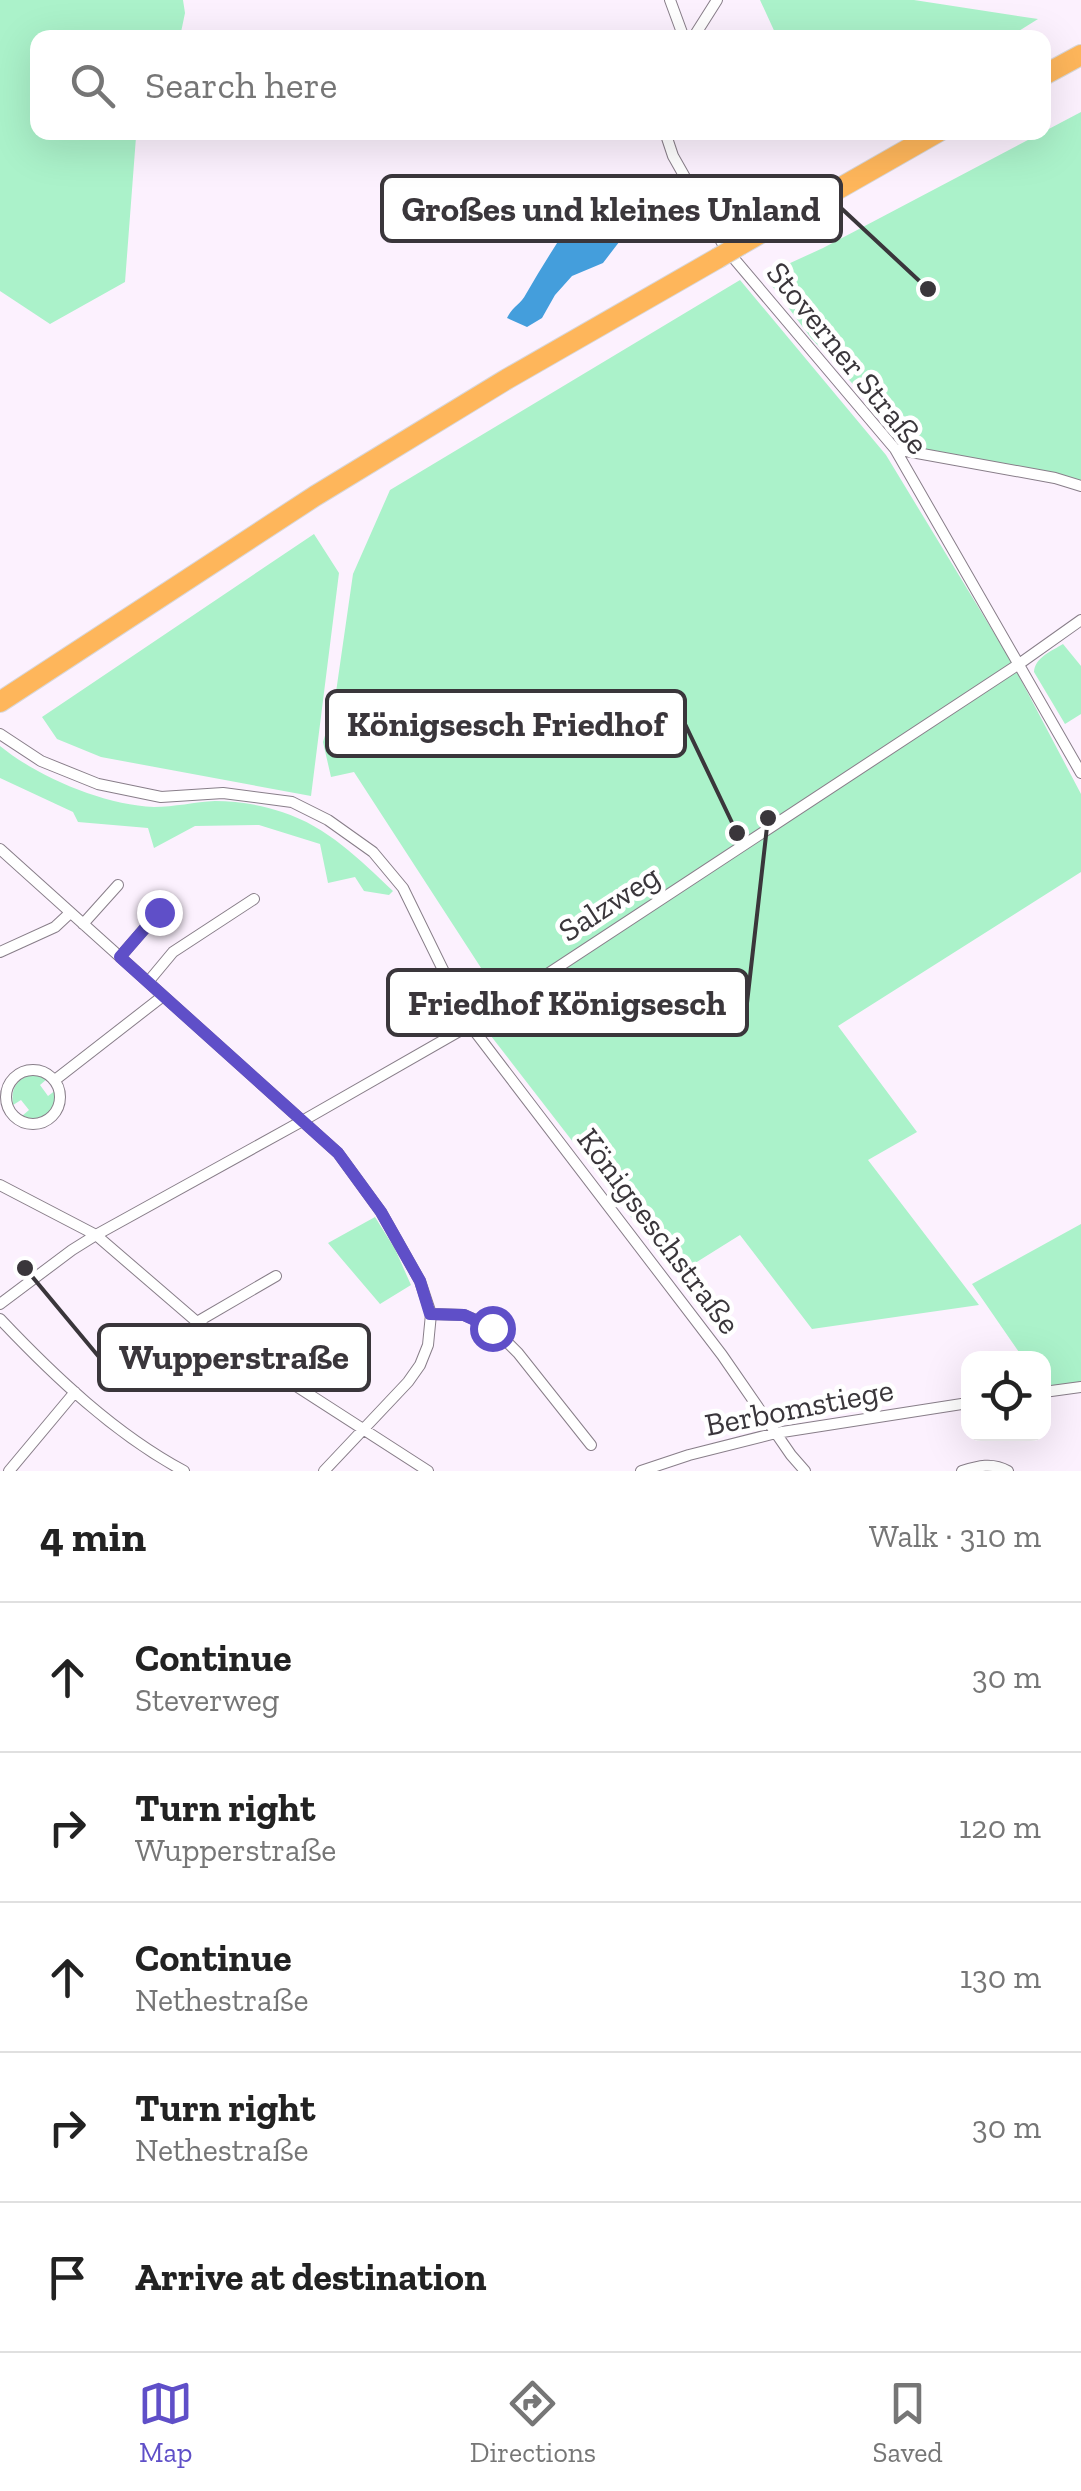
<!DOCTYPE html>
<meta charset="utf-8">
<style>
body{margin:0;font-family:"Zilla Slab",serif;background:#f6f6f6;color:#222}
.controls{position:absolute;right:30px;bottom:30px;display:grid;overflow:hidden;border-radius:20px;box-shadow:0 10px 40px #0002}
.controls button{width:90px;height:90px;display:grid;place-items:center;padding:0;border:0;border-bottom:2px solid #e0e0e0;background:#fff;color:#222;font:50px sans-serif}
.stop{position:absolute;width:30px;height:30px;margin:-22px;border:8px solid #5f4fc8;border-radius:50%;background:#fff}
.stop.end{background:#5f4fc8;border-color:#fff;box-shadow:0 2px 10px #0008}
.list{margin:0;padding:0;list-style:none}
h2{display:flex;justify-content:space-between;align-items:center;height:130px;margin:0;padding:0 40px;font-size:42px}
h2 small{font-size:32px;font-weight:400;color:#767676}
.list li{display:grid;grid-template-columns:65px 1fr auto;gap:30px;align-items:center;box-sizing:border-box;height:150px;padding:0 40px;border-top:2px solid #e0e0e0}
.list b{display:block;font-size:38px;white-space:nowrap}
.list p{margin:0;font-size:32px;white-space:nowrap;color:#767676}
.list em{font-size:32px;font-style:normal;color:#767676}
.icon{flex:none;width:55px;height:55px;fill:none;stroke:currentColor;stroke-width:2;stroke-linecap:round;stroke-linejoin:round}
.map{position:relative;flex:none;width:1081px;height:1471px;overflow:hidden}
.search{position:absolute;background:#fff;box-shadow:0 10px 40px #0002;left:30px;right:30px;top:30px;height:110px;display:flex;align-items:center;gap:25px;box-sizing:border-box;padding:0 35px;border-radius:20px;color:#767676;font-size:38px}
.sheet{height:880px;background:#fff}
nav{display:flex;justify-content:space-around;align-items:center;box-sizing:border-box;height:140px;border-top:2px solid #e0e0e0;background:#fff;font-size:28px;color:#767676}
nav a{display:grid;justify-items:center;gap:5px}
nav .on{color:#5f4fc8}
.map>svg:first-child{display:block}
</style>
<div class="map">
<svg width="1081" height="1471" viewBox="0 0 1081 1471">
<rect width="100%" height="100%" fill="#fcf1fe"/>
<!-- green -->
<path fill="#abf2ca" d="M0,0H183L185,13L180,37L38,38V132L139,133L136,137L125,282L50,324L0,291Z
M760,0H914L1038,19L1009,37H777Z
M1081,112V485L904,451L890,425L811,338L764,275L823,248Z
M740,280L886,455L1011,661L1081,794V872L838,1026L917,1132L868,1160L979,1305L812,1329L740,1235L676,1275L491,1036L496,991L354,772L331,777L323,742L334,706L353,574L390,490Z
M314,534L339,573L311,796L101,757L57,739L42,717Z
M1063,644L1081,666V714L1065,724L1034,672C1035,657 1052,651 1063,644Z
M0,746C38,777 104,805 154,807C174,807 195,802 215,801C237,801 262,805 282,812C328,827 359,859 393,891L389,895L364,891L355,877L328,883L320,844L259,825L195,826L154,848L148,828L78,822L73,812L0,778Z
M36,1074L47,1079L40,1085L48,1096L56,1090C59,1112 42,1124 22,1116L29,1110L21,1100L13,1105C10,1088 18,1076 36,1074Z
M375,1217L395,1249L411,1285L380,1304L328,1243Z
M1081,1224V1382L1044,1388V1358H1023L972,1284Z"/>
<!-- water -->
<path fill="#449edc" d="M602,174L607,176L610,189L618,196L628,225L626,233L603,263L572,276L555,295L542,318L527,327L507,318C513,306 521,304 526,294C545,261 565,230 587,199L588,191Z"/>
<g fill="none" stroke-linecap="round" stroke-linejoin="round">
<!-- street casing -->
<g stroke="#887e89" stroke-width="12">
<path id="street" d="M670,0L684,38
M693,38L717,0
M665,132L673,156L725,248L895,449L1081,773
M895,449L1055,478L1081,486
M0,734L41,761L98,784L161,797L223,793L292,802L328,820L373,852L403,888L470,1025L722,1355L791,1455L805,1471
M0,849L338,1153L381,1212L420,1281L431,1314L428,1345L420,1365L408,1382L324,1471
M83,924L118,885
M0,952L55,927L70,913
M120,957L159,912
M148,982L173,952L254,899
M6 1097a27 27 0 1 1 54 0a27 27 0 1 1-54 0Z
M55,1080L163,996
M0,1185L96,1235L197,1322L428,1471
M0,1304L72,1250L96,1235L304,1120L470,1025L1019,664L1081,620
M431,1314L464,1315L492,1327L518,1353L591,1445
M0,1319C54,1376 115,1434 184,1471
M197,1322L276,1276
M1044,1392L1081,1387
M9,1471L75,1392
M641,1471L689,1455L776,1433L968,1403
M962,1471C978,1466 992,1462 1008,1471"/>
</g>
<!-- highway casing -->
<g stroke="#d8d7d8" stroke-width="22">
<path id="highway" d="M1044,75L1081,55
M740,245L938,132
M0,702L315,496L507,379L718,258"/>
</g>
<!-- street -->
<use href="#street" stroke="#fff" stroke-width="10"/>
<!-- highway -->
<use href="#highway" stroke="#feb65b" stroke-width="20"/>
<!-- highway-bridge casing -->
<g stroke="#d8d7d8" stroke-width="22" stroke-linecap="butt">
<path id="highway-bridge" d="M718,258L740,245"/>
</g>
<!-- highway-bridge -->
<use href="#highway-bridge" stroke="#feb65b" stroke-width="20"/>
</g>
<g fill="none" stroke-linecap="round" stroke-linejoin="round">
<!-- route -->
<path stroke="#5f4fc8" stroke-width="12" d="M159,912L120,957L338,1153L381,1212L420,1281L430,1314L464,1315L492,1328"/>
</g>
<g text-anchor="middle" stroke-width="9" stroke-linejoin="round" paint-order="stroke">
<!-- street labels -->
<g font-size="32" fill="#3a363b" stroke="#fff">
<text transform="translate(848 358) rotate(51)" y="11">Stoverner Straße</text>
<text transform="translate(609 903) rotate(-33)" y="11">Salzweg</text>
<text transform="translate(659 1231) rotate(53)" y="11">Königseschstraße</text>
<text transform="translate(799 1407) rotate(-11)" y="11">Berbomstiege</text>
</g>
</g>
<!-- callouts -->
<path fill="none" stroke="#3a363b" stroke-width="4" d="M928 289L841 208M737 833L685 724M768 818L747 1003M25 1268L99 1357"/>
<g fill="#3a363b" stroke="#fff" stroke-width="4">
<circle cx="928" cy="289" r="10"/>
<circle cx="737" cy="833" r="10"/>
<circle cx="768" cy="818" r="10"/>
<circle cx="25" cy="1268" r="10"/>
</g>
<g fill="#fff" stroke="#3a363b" stroke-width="4">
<rect x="382" y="176" width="459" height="65" rx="10"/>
<rect x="327" y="691" width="358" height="65" rx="10"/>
<rect x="388" y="970" width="359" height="65" rx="10"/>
<rect x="99" y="1325" width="270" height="65" rx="10"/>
</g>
<g font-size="35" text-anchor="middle" font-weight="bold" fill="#3a363b">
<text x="611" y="221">Großes und kleines Unland</text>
<text x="506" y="736">Königsesch Friedhof</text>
<text x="567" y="1015">Friedhof Königsesch</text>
<text x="234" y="1369">Wupperstraße</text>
</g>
</svg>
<div class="controls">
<button><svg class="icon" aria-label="locate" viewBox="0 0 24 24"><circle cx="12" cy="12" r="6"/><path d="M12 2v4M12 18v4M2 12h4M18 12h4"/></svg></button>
</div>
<div class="stop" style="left:492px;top:1328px"></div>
<div class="stop end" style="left:159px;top:912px"></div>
<div class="search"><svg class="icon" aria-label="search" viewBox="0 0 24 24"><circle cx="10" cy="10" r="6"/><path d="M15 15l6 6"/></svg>Search here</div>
</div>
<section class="sheet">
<h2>4 min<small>Walk · 310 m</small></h2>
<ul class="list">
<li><svg class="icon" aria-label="ahead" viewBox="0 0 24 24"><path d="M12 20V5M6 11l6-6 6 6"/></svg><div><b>Continue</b><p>Steverweg</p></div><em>30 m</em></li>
<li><svg class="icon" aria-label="right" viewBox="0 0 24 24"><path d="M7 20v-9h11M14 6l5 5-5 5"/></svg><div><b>Turn right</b><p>Wupperstraße</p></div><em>120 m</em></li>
<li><svg class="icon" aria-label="ahead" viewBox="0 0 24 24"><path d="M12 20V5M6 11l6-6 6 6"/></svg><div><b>Continue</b><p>Nethestraße</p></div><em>130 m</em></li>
<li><svg class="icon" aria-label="right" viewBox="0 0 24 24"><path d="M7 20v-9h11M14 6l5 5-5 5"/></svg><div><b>Turn right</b><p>Nethestraße</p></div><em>30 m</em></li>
<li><svg class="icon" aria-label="arrive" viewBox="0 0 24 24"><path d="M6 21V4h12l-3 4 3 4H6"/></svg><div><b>Arrive at destination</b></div></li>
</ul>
</section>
<nav>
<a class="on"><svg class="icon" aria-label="map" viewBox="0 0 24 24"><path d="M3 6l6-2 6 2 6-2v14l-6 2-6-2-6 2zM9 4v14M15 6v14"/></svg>Map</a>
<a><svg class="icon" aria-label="directions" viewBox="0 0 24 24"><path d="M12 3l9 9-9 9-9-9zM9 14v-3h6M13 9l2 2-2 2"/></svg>Directions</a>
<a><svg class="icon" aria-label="saved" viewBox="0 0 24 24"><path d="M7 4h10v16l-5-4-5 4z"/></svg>Saved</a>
</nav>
